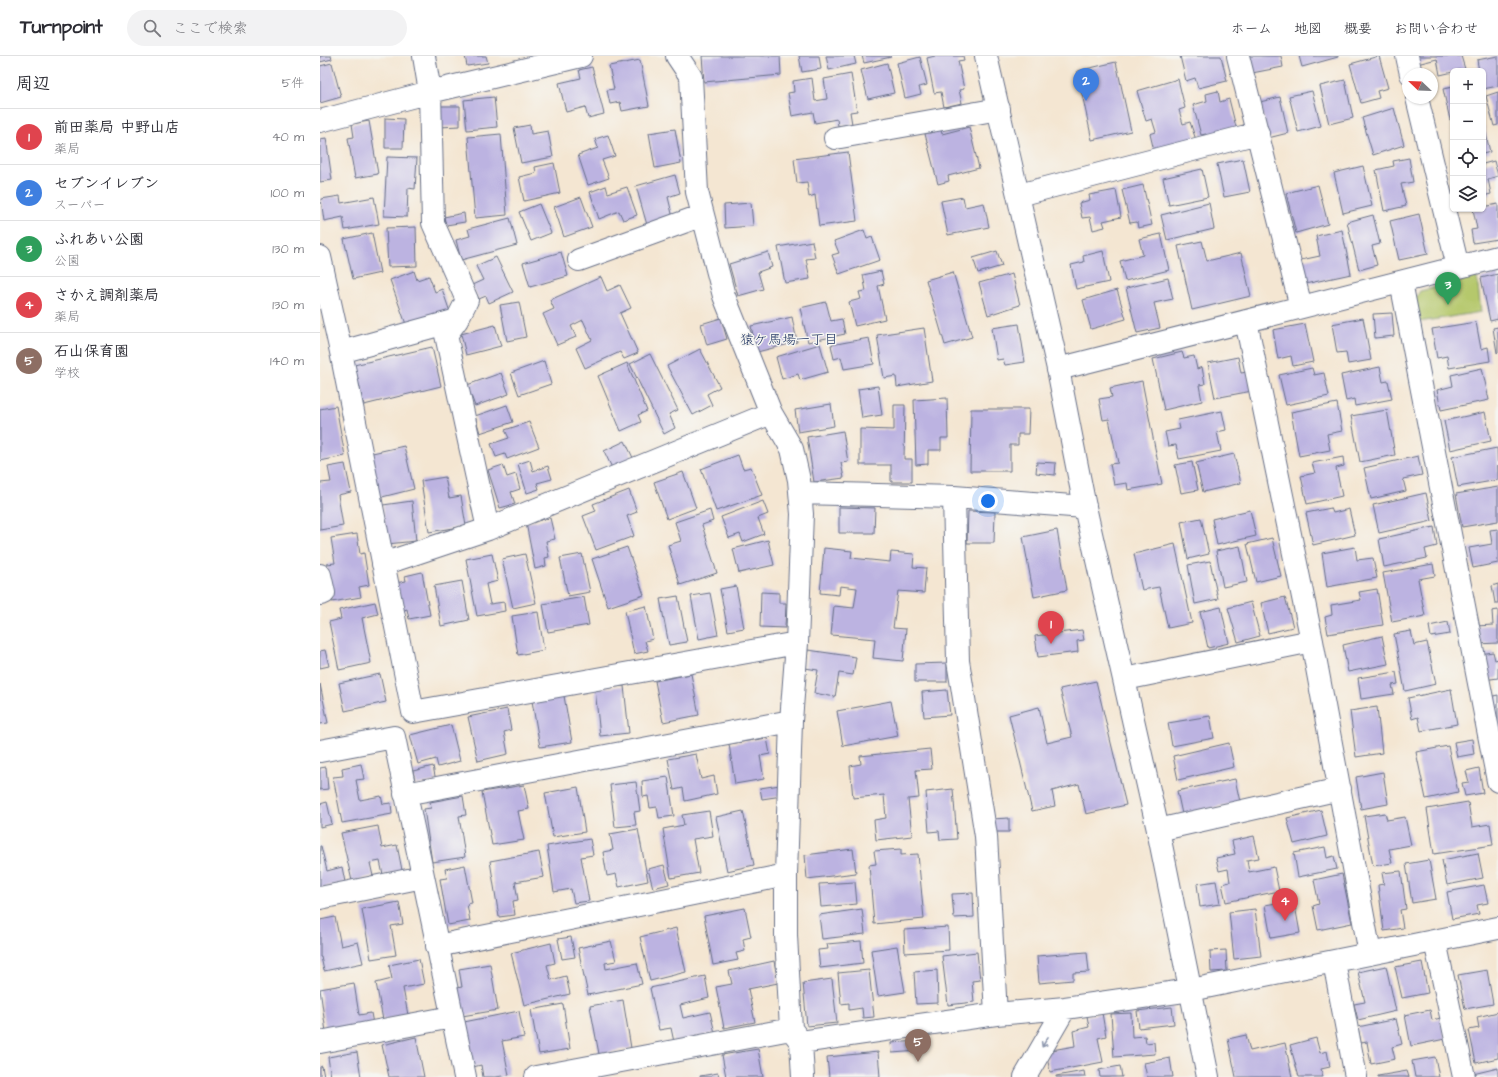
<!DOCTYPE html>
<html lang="ja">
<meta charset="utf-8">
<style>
body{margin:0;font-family:"Architects Daughter","Klee One",sans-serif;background:#f2f2f3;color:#2b2b33}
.controls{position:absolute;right:12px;top:12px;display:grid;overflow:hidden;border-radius:6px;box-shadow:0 1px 3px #0004}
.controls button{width:36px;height:36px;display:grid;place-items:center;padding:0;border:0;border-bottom:1px solid #e1e1e2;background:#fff;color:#2b2b33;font:20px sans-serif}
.compass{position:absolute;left:1082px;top:12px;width:36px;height:36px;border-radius:50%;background:#fff;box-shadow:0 1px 3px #0004;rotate:293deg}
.you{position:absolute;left:668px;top:445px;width:14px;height:14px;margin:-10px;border:3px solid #fff;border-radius:50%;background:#1a73e8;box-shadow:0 0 0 6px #1a73e833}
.badge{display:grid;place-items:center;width:26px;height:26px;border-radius:50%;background:#111827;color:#fff;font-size:13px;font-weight:700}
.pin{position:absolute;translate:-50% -33px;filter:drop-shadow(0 1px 2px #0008)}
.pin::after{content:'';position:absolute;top:21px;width:14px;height:12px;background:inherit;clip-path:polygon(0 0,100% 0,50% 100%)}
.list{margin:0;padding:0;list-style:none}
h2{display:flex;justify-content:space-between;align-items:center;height:52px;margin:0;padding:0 16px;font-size:17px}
h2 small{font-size:13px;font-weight:400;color:#7c7c81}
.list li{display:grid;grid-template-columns:26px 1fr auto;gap:12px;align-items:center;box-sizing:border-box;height:56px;padding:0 16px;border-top:1px solid #e1e1e2}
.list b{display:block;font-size:15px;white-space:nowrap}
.list p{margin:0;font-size:13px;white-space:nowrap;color:#7c7c81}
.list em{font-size:13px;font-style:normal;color:#7c7c81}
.icon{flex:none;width:22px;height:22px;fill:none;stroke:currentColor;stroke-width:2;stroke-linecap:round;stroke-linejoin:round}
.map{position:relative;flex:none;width:1178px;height:1021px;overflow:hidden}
header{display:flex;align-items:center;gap:24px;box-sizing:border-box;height:56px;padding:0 20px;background:#fff;border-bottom:1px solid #e1e1e2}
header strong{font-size:19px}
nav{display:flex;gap:22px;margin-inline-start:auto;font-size:14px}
.search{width:280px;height:36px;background:#f2f2f3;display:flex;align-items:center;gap:10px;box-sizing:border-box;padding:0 14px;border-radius:22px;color:#7c7c81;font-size:15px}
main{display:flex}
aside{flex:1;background:#fff}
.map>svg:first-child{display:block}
</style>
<header>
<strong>Turnpoint</strong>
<div class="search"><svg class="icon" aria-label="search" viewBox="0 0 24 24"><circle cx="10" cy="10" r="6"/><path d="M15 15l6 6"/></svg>ここで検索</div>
<nav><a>ホーム</a><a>地図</a><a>概要</a><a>お問い合わせ</a></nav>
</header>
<main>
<aside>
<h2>周辺<small>5件</small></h2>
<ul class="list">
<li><span class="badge" style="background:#e0444e">1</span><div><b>前田薬局 中野山店</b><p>薬局</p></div><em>40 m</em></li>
<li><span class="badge" style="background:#3f7fe0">2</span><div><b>セブンイレブン</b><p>スーパー</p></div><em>100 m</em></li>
<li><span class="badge" style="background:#2e9e5b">3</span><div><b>ふれあい公園</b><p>公園</p></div><em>130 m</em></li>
<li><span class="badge" style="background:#e0444e">4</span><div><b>さかえ調剤薬局</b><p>薬局</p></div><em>130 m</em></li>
<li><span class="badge" style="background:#8d6e63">5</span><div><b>石山保育園</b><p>学校</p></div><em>140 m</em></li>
</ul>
</aside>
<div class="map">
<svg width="1178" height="1021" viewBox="0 0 1178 1021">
<rect width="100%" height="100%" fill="#f6f6f2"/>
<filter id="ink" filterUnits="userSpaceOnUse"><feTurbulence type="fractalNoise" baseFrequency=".025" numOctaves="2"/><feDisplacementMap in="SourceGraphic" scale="8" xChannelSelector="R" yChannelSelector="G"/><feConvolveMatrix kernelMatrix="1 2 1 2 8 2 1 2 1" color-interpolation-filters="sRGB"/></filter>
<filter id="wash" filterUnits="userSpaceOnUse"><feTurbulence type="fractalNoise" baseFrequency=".012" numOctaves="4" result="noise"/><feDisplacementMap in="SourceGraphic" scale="16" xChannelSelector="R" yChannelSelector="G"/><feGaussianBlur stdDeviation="0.9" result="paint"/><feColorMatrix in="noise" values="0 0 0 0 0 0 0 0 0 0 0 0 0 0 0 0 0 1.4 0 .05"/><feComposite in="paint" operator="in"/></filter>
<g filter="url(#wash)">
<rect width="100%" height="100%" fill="#f4e6d2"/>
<!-- green -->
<path fill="#b5c86c" stroke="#687c65" d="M1157,221L1161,256L1099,266L1095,243L1100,235Z"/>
<g id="blocks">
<!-- building -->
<path fill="#bcb3e1" d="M0,0H11L12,3L0,6Z
M145,0H166L168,7L147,10Z
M382,0H460L461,19L384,26Z
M479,0H499L501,13L482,16Z
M506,0H534L536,8L509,14Z
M542,0H570L571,1L544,7Z
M615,0H643L644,4L638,5L644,33L639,34L642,47L624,51L621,36L614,37L607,2Z
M860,0H901L907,25L878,32L875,22L866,25Z
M928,0H961L963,11L932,17Z
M979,0H1018V1L982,11Z
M1059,0L1068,32L1057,35L1059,42L1041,47L1030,8Z
M1095,0H1141L1145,13L1133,15V16L1120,19L1117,3L1097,8Z
M1178,0V30L1163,33V15H1159L1157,4Z
M600,1L607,29L599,31L601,38L585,42L577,7Z
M320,4L329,50L302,55L300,46L290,48L287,34L294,33L289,10Z
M796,6L811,75L772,84L757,15Z
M12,7L21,41L0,47V10Z
M567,7L574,37L548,43L541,14Z
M272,11L284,58L268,62L265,51L246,56L239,27L261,22L259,14Z
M531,18L537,55L530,56L532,68L518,70L517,63L495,67L493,56L472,60L468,37L474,36L473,25L492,22L495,45L507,43L504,23Z
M858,23L865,52L859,54L863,68L870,66L877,87L835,99L830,78L836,76L832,63L826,65L817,35Z
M1025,24L1033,62L1009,68L1000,30Z
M1133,31V63L1130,64L1123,33Z
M898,35L900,46L909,43L917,75L888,83L886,78L881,79L873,49L887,45L886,38Z
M992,35L1001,70L978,76L969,40Z
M1178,36V69L1174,70L1166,40Z
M174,41L177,71L147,74L144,44Z
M960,41L968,77L948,82L940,46Z
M120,50H140V70L119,71Z
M1074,52L1084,89L1053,99L1042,62Z
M65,62L84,63L83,92H65Z
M49,65L58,118L35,122L28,82L34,81L32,68Z
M210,69L211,78L228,75L233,101L201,107L194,72Z
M1164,70L1170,96L1163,98V71Z
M649,71L659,112L628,120L629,125L618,128L605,78L621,74L622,78Z
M355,73L361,107L335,112L329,77Z
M181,78L187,159L155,162L148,81Z
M288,79L295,100L282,104L289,122L268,129L258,99L278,92L275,83Z
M6,82L12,124L0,126V83Z
M528,96L537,165L499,170L495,139L489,141L487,126L477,127L474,103Z
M67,101L97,102L95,133L88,132L87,161L64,160Z
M1089,102L1093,126L1081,128L1086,150L1064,155L1056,114L1074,110L1073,105Z
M923,103L930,136L904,141L897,108Z
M1174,105L1178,120L1168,123L1171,138L1163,140V108Z
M234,107L240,137L204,145L199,121L216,117L215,111Z
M1043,110L1052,150L1023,157L1014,117Z
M882,113L888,141L849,149L843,122Z
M355,119L360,137L348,141L353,162L327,169L316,130Z
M823,129L832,169L818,172L817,166L810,167L802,134Z
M998,129L1008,168L976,177L966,137Z
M286,130L288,137L307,131L317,159L303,164L299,155L279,163L270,136Z
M796,134L801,161L783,165L785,171L773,174L770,161L762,162L759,147L770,144L769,139Z
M20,140L21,147L54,141L59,168L25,174L23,161L4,165L1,143Z
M261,141L272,171L244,181L234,151Z
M643,141L645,151L664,147L669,171L628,179L621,145Z
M431,147L433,170L405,172L404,149Z
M889,147L894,173L847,184L841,159Z
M219,148L231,177L211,185L199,156Z
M1178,148V183L1153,187L1151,174L1157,173L1153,153H1163V151Z
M144,157L145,166L126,169L124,161Z
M1099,158L1108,198L1079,204L1070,165Z
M1053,159L1060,188L1052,190L1057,209L1039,214L1027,166Z
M190,162L197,189L141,204L136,184L150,180L148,173Z
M96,171L97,210L68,211L66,172Z
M544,174L547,183L552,181L560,204L519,218L512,199L519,197L514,185Z
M1022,174L1031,218L985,228L981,204L1000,200L996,180Z
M52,177L60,217L33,223L24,183Z
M841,178L849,214L805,225L800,205L823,199L819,183Z
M492,185L495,202L486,203L490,223L465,227L458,191Z
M882,185L887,205L921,197L931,240L872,254L858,190Z
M677,195L682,210L658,217L653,202Z
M783,195L789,226L756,233L751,209L764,206L763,200Z
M241,196L248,220L210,231L203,207Z
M448,196L452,211L438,216L443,233L418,240L409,208Z
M176,201L193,236L169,247L166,240L159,243L152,229L163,224L156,210Z
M94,215L97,224L109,220L115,236L122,233L130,256L87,271L70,224Z
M561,215L564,228L558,230L565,263L535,270L529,246L541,243L539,236L546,235L543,219Z
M633,216L652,281L625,289L606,224Z
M692,218L700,249L668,259L659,227Z
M1178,218V263L1170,265L1161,222Z
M281,221L287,235L300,229L311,252L300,257L318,297L304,303L300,296L265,312L256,292L272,284L263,264L251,270L256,281L237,289L223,258L234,253L230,244Z
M848,222L853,243L834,247L840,272L817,277L806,232Z
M797,234L806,263L771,273L763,244Z
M199,246L206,281L187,285L180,249Z
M506,246L511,265L522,263L525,278L488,286L480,252Z
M1072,257L1074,280L1055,282L1053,258Z
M472,261L477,286L437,296L431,270Z
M401,262L407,283L387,289L381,268Z
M1043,262L1051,304L1028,308L1026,296L1017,297L1012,268Z
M1156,266L1161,293L1168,291L1170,305L1129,312L1127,300L1117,302L1112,273Z
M699,268L705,306L685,309L683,303L677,304L672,272Z
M985,268L993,306L973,310L971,300L958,303L953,274Z
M175,269L181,290L146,299L141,278Z
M1178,271V296L1177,297L1173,272Z
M604,272L612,325L577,331L576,320L564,322L557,279Z
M549,282L554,308L524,313L521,301L514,303L511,289Z
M500,288L508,316L480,324L478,318L462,323L456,301Z
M112,291L121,330L44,349L34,309Z
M380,293L400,331L387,338L392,349L373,359L347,310Z
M862,296L864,302L874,300L877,313L882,311L885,328L879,329L882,345L844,354L833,303Z
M330,298L358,354L349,358L355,372L344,378L310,308Z
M918,301L921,317L928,316L932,335L895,342L888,307Z
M224,305L231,328L199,339L191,317Z
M307,307L327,355L318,359L321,366L301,375L278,320Z
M1060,311L1063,326L1068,325L1072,343L1035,350L1034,343L1026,345L1021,319Z
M992,312L994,319L1004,317L1009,340L966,349L959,319Z
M1162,312L1169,344L1121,354L1117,334L1133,330L1131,319Z
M181,317L189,338L155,350L147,329Z
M822,325L842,428L808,434L807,427L794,429L790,408L798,407L789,363L783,364L779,343L792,341L790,332Z
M558,330L562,359L542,362L538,333Z
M627,342L628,382H621V394H608V408L596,409L594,344Z
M1017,347L1022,375L1007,378L1010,394L979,400L971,356Z
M511,348L514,370L478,376L475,354Z
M187,349L193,366L160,377L155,360Z
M574,349H585L584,403H592V426H571V409H540V373L574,374Z
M16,350L25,400L0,405V353Z
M651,353H709L708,378H698V389H690V415H650Z
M1067,354L1075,399L1040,406L1031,360Z
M902,355L906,374L897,376L901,395L859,403L856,389L848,390L845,376L860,373L858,364Z
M1165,356L1171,385L1130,394L1124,365Z
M209,366L219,391L187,403L185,398L176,401L171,388L189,382L185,374Z
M523,375L528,406L521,407L524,422L494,426L487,381Z
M305,385L314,404L293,414L284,395Z
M84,390L94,433L58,442L48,398Z
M1177,392L1178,424L1138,431L1132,401Z
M914,398L921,427L883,436L876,407Z
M418,399L423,413L431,411L442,439L396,455L381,413Z
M1098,400L1102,419L1083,423L1086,435L1051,443L1044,412Z
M1023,401L1024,410L1016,412L1022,440L987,448L981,420L995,417L992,407Z
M210,404L213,415L228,410L232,423L217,427L219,433L207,437L198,408Z
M717,406L736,407L735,419L716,417Z
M872,406L878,434L861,437L855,409Z
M25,408L31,436L18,439L23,470L0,474V427L11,426L8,411Z
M183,409L187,421L196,418L200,433L191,436L195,448L180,452L168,414Z
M363,416L376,452L347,463L334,426Z
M125,421L129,442L141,440L146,470L109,476L101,425Z
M1178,431V465L1142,471L1136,438Z
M309,434L317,456L307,460L314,480L276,494L263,460L276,455L273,448Z
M1106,437L1112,465L1059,477L1053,449Z
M92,445L96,485L67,488L63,449Z
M443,445L448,458L438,462L444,478L423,486L420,478L409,482L401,461Z
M519,451L555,452L554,477H519Z
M1011,452L1013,457L1029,453L1035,479L993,489L986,457Z
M390,454L393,465L382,469L397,517L360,529L348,489L361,485L355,466Z
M930,454L936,480L897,489L892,463Z
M648,455L675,456L674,487H647Z
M230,462L235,483L226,485L229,501L225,502L226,510L215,513L206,467Z
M881,462L889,498L868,503L861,466Z
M1114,471L1117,490L1105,493L1107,502L1064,511L1059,483Z
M1178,473V507L1153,512L1149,492L1172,488L1170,474Z
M737,474L747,534L714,541L703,481Z
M37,478L40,498L44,497L49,529L39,531L41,541L12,546L7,508L15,507L11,482Z
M952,482L961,520L936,526L927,488Z
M448,484L454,509L419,517L413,493Z
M855,488L872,567L848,572L839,531L822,534L814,498Z
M920,490L927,526L903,531L896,495Z
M307,491L324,539L288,551L272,503Z
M1035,491L1037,504L1053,502L1057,522L1007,531L1002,497Z
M504,492L532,495L531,502L570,506L571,496L594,498L593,511L606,512L604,537L578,535L573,572L586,573L583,605L553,602L555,583L511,579L514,550L534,552L537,532L520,530L519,539L500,537Z
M172,498L178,525L166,528L170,548L184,546L185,555L157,560L146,503Z
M205,498L216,547L193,552L182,503Z
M262,498L270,536L248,540L240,502Z
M890,505L898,543L875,548L868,509Z
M1113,508L1115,520L1098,523L1105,560L1072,566L1063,517Z
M102,516L110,559L89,563L87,553L82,555L76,527L86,525L85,520Z
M142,525L149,564L121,570L114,530Z
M1178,528V547H1175L1172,530Z
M416,530L424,572L408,575L400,533Z
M1057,533L1063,569L1008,578L1005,561L1012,559L1011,549L1041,544L1039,536Z
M441,536L459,537V547H466L465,572L440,571Z
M390,537L398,579L379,583L371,540Z
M358,540L367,586L349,589L340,543Z
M264,541L269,569L228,576L223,548Z
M965,541L973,571L948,577L941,547Z
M55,546L58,558L42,562L51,607L19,614L9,566L21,563L19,554Z
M931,546L940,580L918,586L908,552Z
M326,550L333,583L325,585L328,595L314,598L305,555Z
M901,551L909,587L888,592L880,556Z
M1178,554V587L1157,588L1156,570L1173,569L1172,555Z
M218,556L224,594L198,599L192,560Z
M1128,566L1130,578L1111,581L1109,570Z
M762,574L764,584L757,585L758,596L718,601L715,580Z
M1091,575L1094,589L1107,586L1116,628L1085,635L1074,578Z
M1062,580L1068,608L1028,616L1023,589Z
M5,594L9,610L0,612V595Z
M488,594L536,601L533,619L519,617L515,641L494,637L498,614L485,612Z
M1173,596L1175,604L1178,603V622L1164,624L1160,598Z
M627,607V626H595V608Z
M1076,616L1078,628L1072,629L1074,638L1041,643L1038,622Z
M60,618L66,646L25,655L19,627Z
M371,618L379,659L343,666L335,625Z
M776,625L806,749L766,758L759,728L732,735L735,750L712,755L689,659L719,651L727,687L752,681L740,633Z
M0,628L8,667L0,668Z
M304,630L309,677L280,680L275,633Z
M1131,633L1137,668L1101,675L1098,661L1092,663L1088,642Z
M627,634L630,659L604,661L602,636Z
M1178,639V675L1169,641Z
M244,640L252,686L220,691L212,645Z
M571,645L578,680L523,690L517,655Z
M1057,651L1062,697L1036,701L1030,655Z
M187,653L191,674L184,676L188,698L158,705L148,661Z
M890,660L894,682L852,690L848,667Z
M131,669L140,705L118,711L116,703L98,708L90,679Z
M447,682L450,698L440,700L444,723L415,728L409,688Z
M1152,683L1154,698L1137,701L1134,686Z
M909,687L914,711L858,724L853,700Z
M1128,690L1138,736L1106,743L1096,696Z
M610,693L612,713L596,714L599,742L588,743L592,780L556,784L554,764L566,762L564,739L533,742L530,710L541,708L540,700Z
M376,698L381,723L394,720L397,738L365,745L363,732L354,734L348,703Z
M41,708L44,723L36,724L40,744L61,740L63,748L71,747L72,758L22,767L13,721L23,720L22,712Z
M113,710L116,725L96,729L93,715Z
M6,711L8,733L0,734V712Z
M1159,712L1163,737L1145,740L1142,727L1149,726L1146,715Z
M1063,716L1068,748L1041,753L1036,721Z
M348,721L354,760L339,762L337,751L330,752L328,740L323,741L322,725Z
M915,723L920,746L862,758L857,735Z
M316,726L320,755L314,756L316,769L295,771L290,729Z
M204,729L209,753L198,755L204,784L172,789L162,736Z
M460,729L462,740L442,743L440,732Z
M258,731L265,776L233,781L225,737Z
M633,733L637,783L620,784L619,775L609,776L606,736Z
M143,740L146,759L139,760L145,801L112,806L104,753L111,752L110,746Z
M7,746L12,768L0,771V748Z
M1148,746L1152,771L1170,768L1173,789L1114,798L1107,753Z
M1001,754L1007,780L974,788L967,762Z
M389,755L393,780L373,783L379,817L351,822L343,773L364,769L362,759Z
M423,755L434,809L407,815L396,761Z
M1065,757L1067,764L1085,761L1091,789L1069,793L1072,807L1053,810L1044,760Z
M689,762V776H672V763Z
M58,770L62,792L77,789L82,814L63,819L60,805L50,807L53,820L32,825L21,777Z
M318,773L328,825L299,831L296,818L287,820L283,796L293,794L290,778Z
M934,780L939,802L927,804L929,816L954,811L959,835L906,846L902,828L910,826L908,813L899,815L896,802L915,798L912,785Z
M270,783L273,799L261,801L269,845L254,847L251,833L234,836L227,790Z
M0,790H1L7,815L22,811L25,826L0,832Z
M1005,791L1007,802L1014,800L1017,813L978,821L974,797Z
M533,793L536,817L487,823L485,799Z
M581,793V799L598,798L604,863L554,868L549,809L556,808L554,795Z
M219,796L224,821L195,826L198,844L193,845L195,859L179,861L170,805Z
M1158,797L1163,822L1127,829L1122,804Z
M1109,804L1116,843L1092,847L1086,808Z
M145,809L152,847L147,848L150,865L128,869L120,823L127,822L125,813Z
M344,809L349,828L333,832L328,813Z
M1081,815L1086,853L1080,854L1083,872L1064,875L1058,829L1064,828L1062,817Z
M1022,818L1032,867L998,874L993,850L999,848L994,824Z
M896,825L900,848L880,851L877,828Z
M535,826L537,848L501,851L499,828Z
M1164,829L1168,847L1157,849L1159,858L1132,863L1127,836Z
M653,837L654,861L634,862L632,838Z
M974,844L980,877L951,882L945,849Z
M79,846L83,868L71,870L76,899L51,903L42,853Z
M425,852L431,881L423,883L425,895L416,897L418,904L393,909L384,860Z
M542,853L545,878L502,883L499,859Z
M935,853L941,900L914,903L909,856Z
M15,861L21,890L38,886L43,907L4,915L1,901H0V864Z
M628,871L629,894L585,897L584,874Z
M356,872L366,916L330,925L320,881Z
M251,881L255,901L242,903L238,883Z
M291,885L296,905L285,907L286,913L317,907L322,928L268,939L258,892Z
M541,885L543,907L500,912L498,894L508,893L507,888Z
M231,887L235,907L227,909L231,924L246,920L250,938L204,949L191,897Z
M577,890L585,936L558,940L551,894Z
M906,894L907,915L891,916L890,895Z
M657,896L660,924L652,925L654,946L628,949L622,900Z
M767,896L769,916L753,917V924L719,927L717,900Z
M99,903L104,928L83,932L88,959L63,964L56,927L72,923L69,909Z
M454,905L458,927L428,933L435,966L404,972L396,931L412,928L409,915Z
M1102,906L1108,937L1082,942L1075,911Z
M170,908L178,954L142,960L137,932L142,931L139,913Z
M1066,910L1076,955L1038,964L1034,948L1045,946L1038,916Z
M549,914L554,961L543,962L542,952L529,954V947L521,948L518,917Z
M617,914L618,947L596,948L594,916Z
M1167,914L1173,948L1145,953L1138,919Z
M385,920L389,942L360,949L363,962L390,956L395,977L354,986L351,972L339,974L330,932Z
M512,923L517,967L487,970L483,927Z
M34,927L39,959L51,957L53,968L6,976L0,933Z
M303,944L311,992L279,998L270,950Z
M243,948L250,993L219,998L211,954Z
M852,951L854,968L819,972L817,955Z
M1110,954L1112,964L1121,962L1125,983L1091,990L1085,959Z
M199,955L204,981L182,985L189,1019L176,1021H163L161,1009L153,1011L144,966Z
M1178,956V1002L1156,1007L1149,974L1159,972L1157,961Z
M782,957L786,980L778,982L783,1006L730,1016L726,995L755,990L753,975L769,971L767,960Z
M811,957L812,981L825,980L826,987L834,986L835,998L794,1001L791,958Z
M1076,963L1082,988L1072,991L1075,1003L1051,1008L1047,986L1041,987L1038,971Z
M926,979L930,995L965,987L972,1021H916L908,983Z
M96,981L104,1021H69L62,989Z
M996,982L1000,997L1007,995L1010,1011L1001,1013L1003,1021H979L970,989Z
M598,985L599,995L572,997L571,987Z
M438,993L443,1021H406L402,999Z
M37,996L41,1021H11L8,1001Z
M558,996L560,1021H509L507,1001Z
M1115,1001L1119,1021H1095L1092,1005Z
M850,1002L853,1021H827L824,1007Z
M2,1010L4,1021H0V1011Z
M800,1010L802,1021H780L779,1014Z
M1178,1012V1021H1154L1153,1018Z
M764,1015L765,1021H736V1020Z
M1087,1015L1089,1021H1058V1020Z
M398,1017L399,1021H380V1020Z"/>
</g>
</g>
<g filter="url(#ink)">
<use href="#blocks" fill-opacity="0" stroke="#676f87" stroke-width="1"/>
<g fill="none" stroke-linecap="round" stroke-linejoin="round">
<!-- minor casing -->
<g stroke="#676f87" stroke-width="24">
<path id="minor" d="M104,0L110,36L113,167L147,244L137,264L126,279L168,473
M357,0L371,21L377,136L404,240L451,357L472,393L479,424L482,458L477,587L471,665L466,819V879L471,973L481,986L483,1021
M918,0L981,251
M1087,0L1091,18
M1097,42L1138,211
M0,65L110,36L261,0
M515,82L679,53
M699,139L938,77
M0,201L21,296L93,656L477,587
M259,204L383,159
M1081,226L1178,725
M926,265L992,585L1050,898
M21,296L137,264
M738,313L1178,201
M481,437L634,441L765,451
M634,441L638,605L666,780L676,958
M63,508L168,473L451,357
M0,519L4,537L0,538
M805,623L992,585
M0,695L74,681L145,1021
M85,738L471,665
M838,774L1020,733
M0,842L103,821
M1115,885L1144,1021
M117,890L466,819
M1014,906L1036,1021
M0,986L132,961
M481,986L676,958L745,952L871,934L1178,872
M216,1021L471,973
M705,1021L745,952"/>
</g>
<!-- tertiary casing -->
<g stroke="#676f87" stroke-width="24">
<path id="tertiary" d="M666,0L738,313L765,451L838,774L888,1021"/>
</g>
<!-- minor -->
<use href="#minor" stroke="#fff" stroke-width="22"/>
<!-- tertiary -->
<use href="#tertiary" stroke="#fff" stroke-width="22"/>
</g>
<!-- one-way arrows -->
<defs><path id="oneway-shaft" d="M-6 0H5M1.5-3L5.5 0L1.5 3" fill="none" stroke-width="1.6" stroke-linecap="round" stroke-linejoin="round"/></defs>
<use stroke="#8d97ae" href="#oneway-shaft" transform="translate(725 986) rotate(120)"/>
</g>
<g text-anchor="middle" stroke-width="3" stroke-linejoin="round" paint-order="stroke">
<!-- neighbourhood labels -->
<g font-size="14" fill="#1b2f5e" stroke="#f6f6f2">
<text x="469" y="288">猿ケ馬場一丁目</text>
</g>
</g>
</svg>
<div class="controls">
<button>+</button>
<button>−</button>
<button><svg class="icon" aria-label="locate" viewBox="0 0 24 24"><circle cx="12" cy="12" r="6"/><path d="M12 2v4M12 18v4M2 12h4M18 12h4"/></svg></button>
<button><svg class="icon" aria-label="layers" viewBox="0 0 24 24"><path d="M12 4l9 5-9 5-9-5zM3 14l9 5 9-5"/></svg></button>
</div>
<svg class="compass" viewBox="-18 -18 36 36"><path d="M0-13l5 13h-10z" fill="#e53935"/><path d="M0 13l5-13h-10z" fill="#7c7c81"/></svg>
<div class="you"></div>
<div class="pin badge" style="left:731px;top:588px;background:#e0444e">1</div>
<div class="pin badge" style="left:766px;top:45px;background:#3f7fe0">2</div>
<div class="pin badge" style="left:1128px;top:249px;background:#2e9e5b">3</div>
<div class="pin badge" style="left:965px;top:865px;background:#e0444e">4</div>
<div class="pin badge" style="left:598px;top:1006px;background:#8d6e63">5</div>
</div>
</main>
